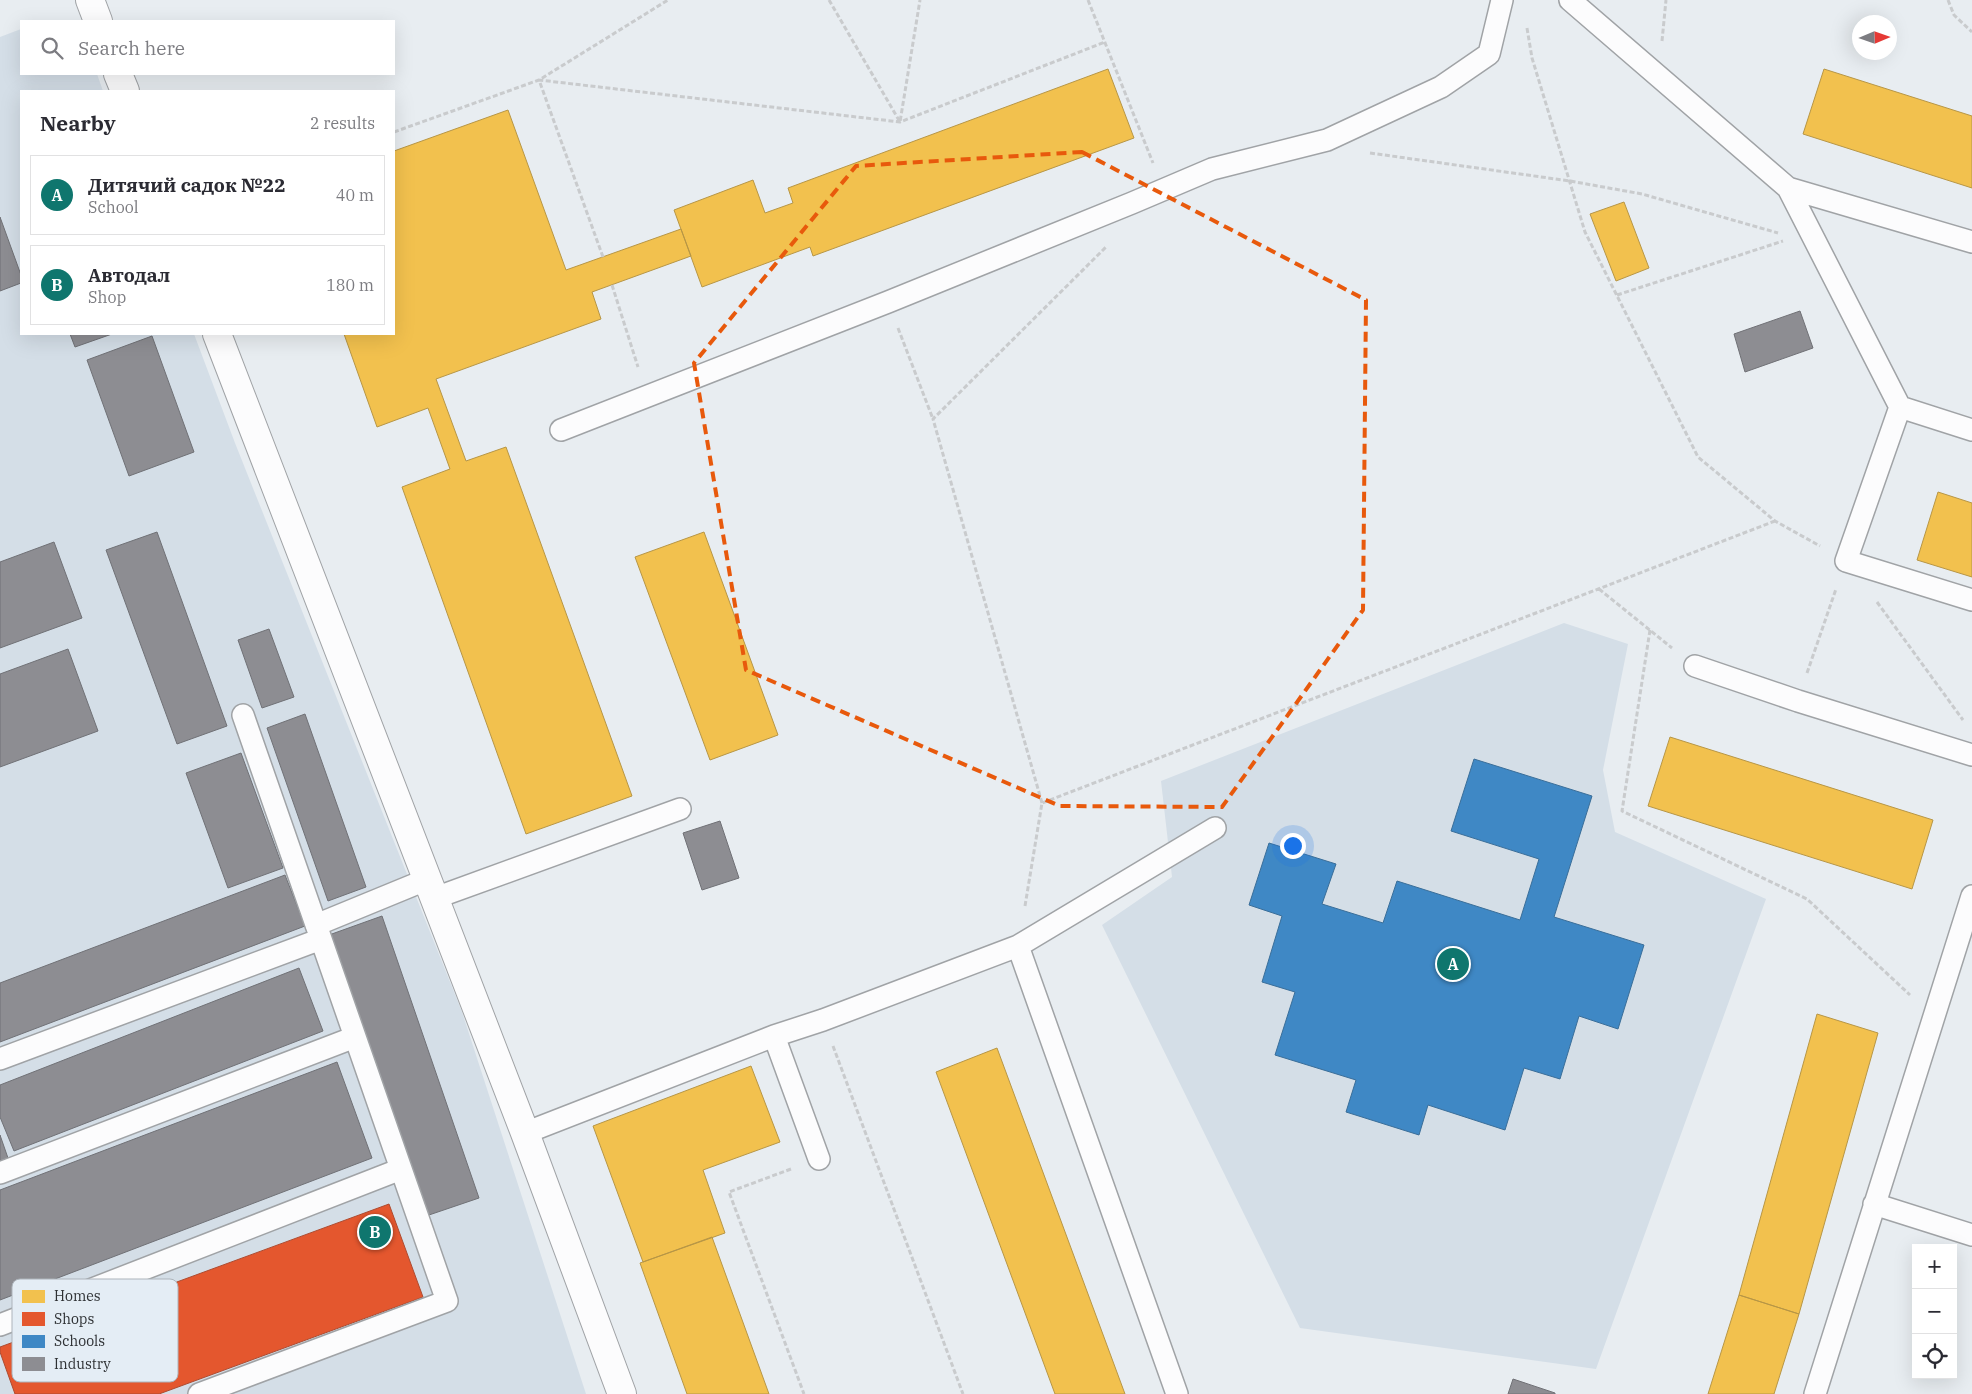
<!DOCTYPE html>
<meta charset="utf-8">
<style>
body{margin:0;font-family:"IBM Plex Serif",serif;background:#f7f7f7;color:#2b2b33}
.controls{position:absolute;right:15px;bottom:15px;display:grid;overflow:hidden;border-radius:0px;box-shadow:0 5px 20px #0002}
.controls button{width:45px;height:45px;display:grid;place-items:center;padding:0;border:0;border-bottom:1px solid #e1e1e2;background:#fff;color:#2b2b33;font:25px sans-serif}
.compass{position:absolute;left:1852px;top:15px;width:45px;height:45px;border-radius:50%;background:#fff;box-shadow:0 5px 20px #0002;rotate:88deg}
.you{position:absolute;left:1292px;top:845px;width:18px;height:18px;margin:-12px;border:4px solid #fff;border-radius:50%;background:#1a73e8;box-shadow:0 0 0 8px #1a73e833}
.badge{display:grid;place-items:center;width:32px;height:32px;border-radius:50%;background:#0f766e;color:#fff;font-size:16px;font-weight:700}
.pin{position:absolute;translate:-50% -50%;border:2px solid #fff;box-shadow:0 1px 5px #0006}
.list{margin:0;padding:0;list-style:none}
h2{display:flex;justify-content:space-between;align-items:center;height:65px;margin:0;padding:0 20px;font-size:21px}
h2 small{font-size:16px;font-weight:400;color:#7c7c81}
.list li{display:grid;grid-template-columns:32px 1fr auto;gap:15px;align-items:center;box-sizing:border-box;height:80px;margin:0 10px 10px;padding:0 10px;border:1px solid #e1e1e2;border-radius:0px}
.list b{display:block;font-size:19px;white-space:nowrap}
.list p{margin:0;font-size:16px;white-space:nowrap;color:#7c7c81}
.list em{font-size:16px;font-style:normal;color:#7c7c81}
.icon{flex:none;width:28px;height:28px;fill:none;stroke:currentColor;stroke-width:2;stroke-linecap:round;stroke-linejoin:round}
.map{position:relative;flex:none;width:1972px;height:1394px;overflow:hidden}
.search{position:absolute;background:#fff;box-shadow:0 5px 20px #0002;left:20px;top:20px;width:375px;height:55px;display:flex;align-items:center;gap:12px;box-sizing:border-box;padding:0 18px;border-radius:0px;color:#7c7c81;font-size:19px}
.panel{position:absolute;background:#fff;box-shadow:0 5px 20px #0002;left:20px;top:90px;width:375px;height:245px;border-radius:0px}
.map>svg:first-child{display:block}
</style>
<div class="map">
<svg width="1972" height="1394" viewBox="0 0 1972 1394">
<rect width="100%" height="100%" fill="#e8edf1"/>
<!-- built -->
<path fill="#d4dee7" d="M21,29V74H97L103,91H21V334H194L235,443L462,1012L586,1394H0V37Z
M1564,623L1628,644L1603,770L1615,832L1766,899L1596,1369L1300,1328L1102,925L1172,877L1161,781Z"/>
<!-- homes -->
<path fill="#f2c14e" stroke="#b79646" d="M1108,69L1134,138L813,256L810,247L702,287L674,210L753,180L765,213L793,203L788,188Z
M1824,69L1972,116V188L1803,134Z
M508,110L566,270L681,229L691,256L592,292L601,319L436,379L466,461L506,447L632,796L526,834L402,487L450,469L428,408L377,427L344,334H394V151Z
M1624,202L1649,268L1616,281L1590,214Z
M1938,492L1972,503V577L1917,560Z
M704,532L778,735L710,760L635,557Z
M1670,737L1933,820L1912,889L1648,806Z
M1817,1014L1878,1033L1799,1314L1739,1295Z
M997,1048L1125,1394H1055L936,1072Z
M751,1066L780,1142L703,1170L725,1233L643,1262L593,1126Z
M712,1237L769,1394H687L640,1263Z
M1739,1295L1799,1314L1774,1394H1708Z"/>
<!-- shops -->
<path fill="#e4572e" stroke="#ad4b30" d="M389,1204L423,1297L159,1394H15L0,1352V1347Z"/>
<!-- schools -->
<path fill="#3f88c5" stroke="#3a6e99" d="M1474,759L1592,796L1554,917L1644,945L1618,1029L1579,1016L1560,1079L1524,1068L1505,1130L1428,1105L1419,1135L1346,1112L1356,1080L1275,1055L1295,992L1262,982L1282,916L1249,905L1269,843L1336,864L1322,904L1383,923L1397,881L1520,920L1539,859L1451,831Z"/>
<!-- industry -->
<path fill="#8d8d92" stroke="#707176" d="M0,217L21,275V283L0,291Z
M1800,311L1813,348L1745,372L1734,334Z
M70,334H112L75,347Z
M152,336L194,452L129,476L87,360Z
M157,532L227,726L177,744L106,550Z
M54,542L82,618L0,648V562Z
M269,629L294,697L262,708L238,640Z
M68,649L98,731L0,767V674Z
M305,714L366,887L328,901L267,728Z
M241,753L283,868L228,888L186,773Z
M720,821L739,878L702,890L683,833Z
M285,875L305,926L0,1042V983Z
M382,916L479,1198L426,1216L329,935Z
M299,968L323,1031L14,1151L0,1117V1085Z
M337,1062L372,1158L0,1300V1190Z
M0,1135L9,1161L0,1164Z
M1513,1379L1555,1393V1394H1508Z"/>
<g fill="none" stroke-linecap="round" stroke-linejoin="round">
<!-- lane casing -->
<g stroke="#a0a3a6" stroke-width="24">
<path id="lane" d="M1570,0L1788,188L1972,242
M1788,188L1900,407L1972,430
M1900,407L1846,561L1972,600
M561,430L888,302L1132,203L1212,169L1327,140L1441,87L1489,54L1502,0
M1695,666L1798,701L1972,755
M435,898L680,809
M316,925L428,879
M1018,946L1215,828
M774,1036L819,1159
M0,1059L321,939
M525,1133L774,1036L823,1020L1018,946L1177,1394
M0,1173L355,1037
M1874,1204L1972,1235
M0,1325L401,1169
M199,1394L447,1301L243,715
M1815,1394L1972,896"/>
</g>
<!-- street casing -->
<g stroke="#a0a3a6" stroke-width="30">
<path id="street" d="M90,0L98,21
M118,74L125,91
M217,334L525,1133L622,1394"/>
</g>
<!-- path -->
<path stroke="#c9cbcd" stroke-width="3" stroke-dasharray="5 2.5" stroke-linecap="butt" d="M829,0L900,122L920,0
M1088,0L1153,163
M1948,0L1954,15L1972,32
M1527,28L1532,58L1585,232L1698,457L1775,521L1820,546
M1662,41L1666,0
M394,132L539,80L668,0
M1370,153L1570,181L1642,194L1778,233
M603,257L539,80L900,122L1105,42
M612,285L638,367
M1617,295L1783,241
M898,328L933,419
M1599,589L1672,648
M1877,602L1963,720
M1650,630L1622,811L1807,899L1910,995
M1807,673L1836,589
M1042,803L933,419L1107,246
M1025,906L1042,803L1775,521
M833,1046L963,1394
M791,1169L729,1192L804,1394"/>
<!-- lane -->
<use href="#lane" stroke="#fcfcfd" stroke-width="21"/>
<!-- street -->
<use href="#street" stroke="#fcfcfd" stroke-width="28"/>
</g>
<!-- marked area -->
<path fill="none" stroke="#e8590c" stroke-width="4" stroke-dasharray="10 6" stroke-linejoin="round" d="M1082,152L1366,300L1363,610L1222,807L1060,806L746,670L694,363L856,166Z"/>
<!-- legend -->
<rect x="12" y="1279" width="166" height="103" rx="8" fill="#e4edf5" stroke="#adb4bb" stroke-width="1"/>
<rect x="22" y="1290" width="23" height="13" fill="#f2c14e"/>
<rect x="22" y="1312" width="23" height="14" fill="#e4572e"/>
<rect x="22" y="1335" width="23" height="13" fill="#3f88c5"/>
<rect x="22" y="1357" width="23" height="14" fill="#8d8d92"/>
<g font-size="14" fill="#2d3033">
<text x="54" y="1301">Homes</text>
<text x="54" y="1324">Shops</text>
<text x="54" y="1346">Schools</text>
<text x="54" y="1369">Industry</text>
</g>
</svg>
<div class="controls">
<button>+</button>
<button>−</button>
<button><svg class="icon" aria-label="locate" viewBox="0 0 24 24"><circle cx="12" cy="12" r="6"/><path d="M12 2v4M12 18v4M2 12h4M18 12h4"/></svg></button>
</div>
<svg class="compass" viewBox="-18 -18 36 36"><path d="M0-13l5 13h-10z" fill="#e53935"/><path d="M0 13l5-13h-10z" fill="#7c7c81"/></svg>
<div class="you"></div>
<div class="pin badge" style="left:1453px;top:964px">A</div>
<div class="pin badge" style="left:375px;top:1232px">B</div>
<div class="search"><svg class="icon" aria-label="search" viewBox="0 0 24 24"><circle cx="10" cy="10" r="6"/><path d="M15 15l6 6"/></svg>Search here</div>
<section class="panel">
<h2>Nearby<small>2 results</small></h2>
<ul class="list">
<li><span class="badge">A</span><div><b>Дитячий садок №22</b><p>School</p></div><em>40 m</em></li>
<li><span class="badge">B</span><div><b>Автодал</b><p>Shop</p></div><em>180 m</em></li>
</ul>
</section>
</div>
